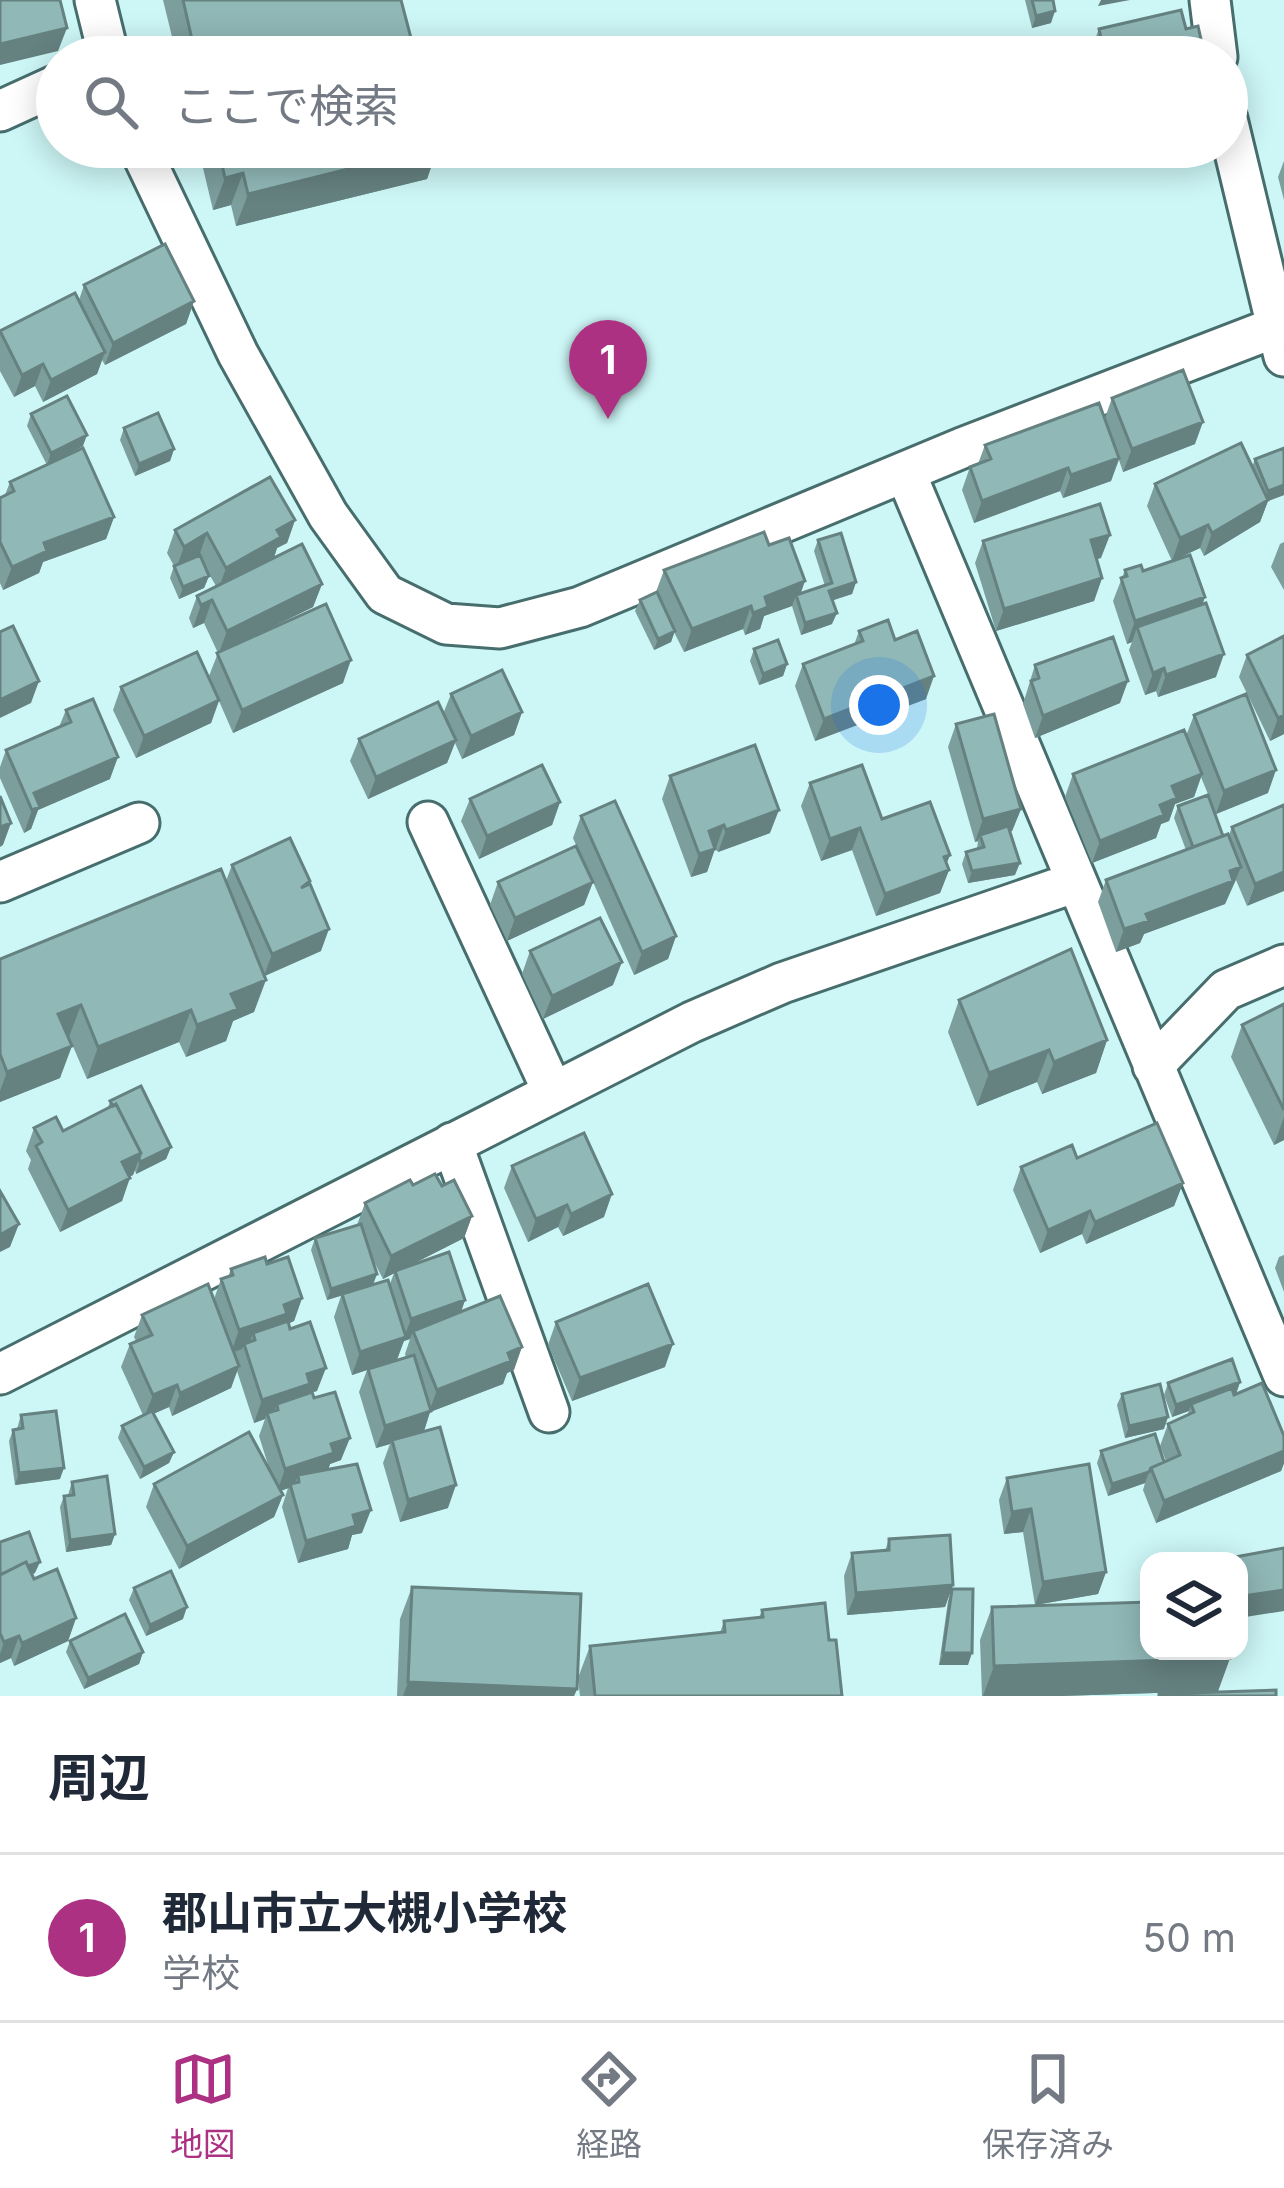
<!DOCTYPE html>
<html lang="ja">
<meta charset="utf-8">
<style>
body{margin:0;font-family:Inter,"Noto Sans JP",sans-serif;background:#f2f2f3;color:#1f2937}
.controls{position:absolute;right:36px;bottom:36px;display:grid;overflow:hidden;border-radius:24px;box-shadow:0 6px 30px #0003}
.controls button{width:108px;height:108px;display:grid;place-items:center;padding:0;border:0;border-bottom:3px solid #e0e1e3;background:#fff;color:#1f2937;font:60px sans-serif}
.you{position:absolute;left:879px;top:705px;width:42px;height:42px;margin:-30px;border:9px solid #fff;border-radius:50%;background:#1a73e8;box-shadow:0 0 0 18px #1a73e833}
.badge{display:grid;place-items:center;width:78px;height:78px;border-radius:50%;background:#ad3182;color:#fff;font-size:39px;font-weight:700}
.pin{position:absolute;translate:-50% -99px;filter:drop-shadow(0 3px 6px #0008)}
.pin::after{content:'';position:absolute;top:63px;width:42px;height:36px;background:inherit;clip-path:polygon(0 0,100% 0,50% 100%)}
.list{margin:0;padding:0;list-style:none}
h2{display:flex;justify-content:space-between;align-items:center;height:156px;margin:0;padding:0 48px;font-size:51px}
h2 small{font-size:39px;font-weight:400;color:#747a83}
.list li{display:grid;grid-template-columns:78px 1fr auto;gap:36px;align-items:center;box-sizing:border-box;height:168px;padding:0 48px;border-top:3px solid #e0e1e3}
.list b{display:block;font-size:45px;white-space:nowrap}
.list p{margin:0;font-size:39px;white-space:nowrap;color:#747a83}
.list em{font-size:39px;font-style:normal;color:#747a83}
.icon{flex:none;width:66px;height:66px;fill:none;stroke:currentColor;stroke-width:2;stroke-linecap:round;stroke-linejoin:round}
.map{position:relative;flex:none;width:1284px;height:1696px;overflow:hidden}
.search{position:absolute;background:#fff;box-shadow:0 6px 30px #0003;left:36px;right:36px;top:36px;height:132px;display:flex;align-items:center;gap:30px;box-sizing:border-box;padding:0 42px;border-radius:66px;color:#747a83;font-size:45px}
.sheet{height:324px;background:#fff}
nav{display:flex;justify-content:space-around;align-items:center;box-sizing:border-box;height:168px;border-top:3px solid #e0e1e3;background:#fff;font-size:33px;color:#747a83}
nav a{display:grid;justify-items:center;gap:6px}
nav .on{color:#ad3182}
.map>svg:first-child{display:block}
</style>
<div class="map">
<svg width="1284" height="1696" viewBox="0 0 1284 1696">
<rect width="100%" height="100%" fill="#cdf6f6"/>
<g fill="none" stroke-linecap="round" stroke-linejoin="round">
<!-- minor casing -->
<g stroke="#476d6d" stroke-width="45">
<path id="minor" d="M95,0L109,57
M1210,0L1217,57
M0,111L57,85
M1227,119L1284,356
M139,147L238,354L328,515L385,594L446,624L500,628L580,607L962,448L1284,324
M906,474L1284,1376
M428,822L553,1092
M0,882L139,823
M1153,1066L1226,990L1284,965
M452,1143L549,1412
M0,1374L692,1022L782,983L1076,882"/>
</g>
<!-- minor -->
<use href="#minor" stroke="#fff" stroke-width="39"/>
</g>
<!-- wall -->
<path fill="#7c9e9d" fill-rule="evenodd" d="M163,0H401L416,57H177Z
M1025,0H1053L1051,23L1032,28Z
M1099,29H1186L1205,57H1092L1090,52Z
M198,147H438L427,179L236,226L231,205L213,210Z
M1284,161V200L1278,177Z
M84,285L194,301L186,324L105,365L102,360L97,374L43,402L35,386L14,397L0,371V331L79,300Z
M1112,398L1195,444L1123,472L1119,460L1111,481L1063,498L1060,491L974,523L962,490L970,467L978,464L985,445L1105,418Z
M31,414L83,446L48,465L114,517L106,539L43,562L39,573L3,590L0,583V498L5,495L10,482L47,465L27,426Z
M124,428L174,449L170,461L135,476L120,440Z
M1284,448V495L1268,501L1260,522L1204,556L1200,548L1172,561L1147,506L1155,484L1252,467L1255,459Z
M295,520L287,543L277,548L274,558L322,584L313,607L238,644L343,683L233,733L219,701L211,723L136,758L113,710L121,687L209,676L218,653L204,623L193,628L189,618L197,596L216,586L204,565L209,576L204,588L179,599L170,578L174,566L167,553L175,530Z
M818,540L856,582L852,594L832,600V624L801,635L792,606L764,616L760,629L745,635L743,629L684,652L674,632L671,642L654,650L635,611L640,600L656,592L664,570L769,545L801,593L825,586L814,551Z
M983,541L1101,558L1096,559L1102,578L1094,601L996,631L975,563Z
M1284,542V590L1271,567L1280,544Z
M1125,570L1143,571L1205,597L1202,604L1216,677L1158,697L1156,691L1145,695L1129,650L1132,642L1127,644L1113,601Z
M859,631L895,640L926,699L815,741L795,686L803,664L854,645Z
M1284,636V734L1270,741L1239,677L1247,655Z
M754,649L787,664L783,676L759,685L750,661Z
M1035,665L1120,703L1035,738L1023,704Z
M451,694L522,712L514,735L462,759L455,743L447,763L368,799L350,761L359,739L443,714Z
M66,710L110,779L38,810L31,829L24,833L0,778V767L6,750L59,727Z
M1194,715L1268,793L1216,814L1201,777L1194,797L1175,804L1169,821L1161,824L1156,838L1092,863L1065,797L1073,774L1186,736Z
M956,724L1021,809L1012,831L1010,832L1015,875L968,883L962,864L966,852L977,849L978,841L975,842L948,747Z
M670,776L770,833L718,852L715,848L707,872L691,877L662,799Z
M810,783L950,855L946,864L949,870L940,893L876,916L852,850L821,861L801,806Z
M470,799L560,802L552,825L479,859L461,821Z
M1284,805L1247,906L1236,880L1225,904L1144,934L1140,943L1116,952L1098,902L1106,880L1186,850L1174,818L1178,806L1223,836L1229,835L1232,827Z
M581,816L676,936L668,959L634,975L593,882L584,905L507,941L490,905L498,882L586,868L573,838Z
M232,865L308,885L321,951L265,976L254,1012L233,1021L226,1041L186,1057L179,1042L87,1079L69,1037L60,1078L0,1102V959L226,881Z
M530,951L613,985L543,1019L522,974Z
M959,1000L1107,1040L1096,1073L1042,1094L1037,1082L977,1106L948,1032Z
M1284,1004V1140L1274,1145L1231,1057L1242,1025Z
M110,1101L171,1147L166,1159L136,1174L135,1170L133,1175L129,1177L122,1201L60,1232L28,1169L31,1160L26,1151L34,1128L63,1131L108,1108Z
M1077,1158L1183,1183L1174,1206L1086,1244L1082,1234L1040,1253L1013,1190L1021,1167Z
M512,1166L604,1217L563,1236L558,1227L528,1242L504,1188Z
M413,1185L442,1186L472,1216L464,1238L409,1266L465,1300L461,1312L514,1370L507,1373L503,1384L430,1412L424,1431L448,1508L400,1522L383,1463L390,1444L376,1448L359,1392L367,1370L352,1375L334,1317L341,1296L327,1300L311,1250L315,1238L357,1225L365,1203ZM370,1254L383,1279L394,1273L390,1284L373,1285ZM410,1339L405,1354L406,1357L390,1362L404,1341Z
M1284,1255V1292L1275,1268L1279,1257Z
M267,1264L302,1298L294,1321L288,1323L317,1391L312,1392L341,1460L330,1464L328,1470L362,1533L352,1535L348,1549L298,1563L282,1507L288,1488L280,1491L283,1495L274,1517L179,1569L146,1507L154,1484L270,1471L259,1436L265,1419L254,1423L237,1371L231,1388L172,1416L169,1407L153,1414L174,1452L169,1463L140,1479L118,1438L122,1426L143,1415L121,1367L130,1344L136,1341L134,1337L142,1315L214,1299L221,1279L228,1277L231,1269Z
M556,1322L665,1367L572,1401L548,1345Z
M1240,1382L1236,1394L1284,1436V1463L1281,1471L1156,1523L1143,1490L1145,1483L1108,1496L1097,1463L1101,1451L1166,1461L1160,1446L1168,1424L1187,1416L1189,1411L1172,1417L1164,1395L1168,1383Z
M1122,1394L1164,1429L1125,1438L1117,1405Z
M21,1415L60,1479L15,1485L9,1441L13,1430L17,1429Z
M1007,1478L1106,1572L1098,1594L1035,1605L1023,1532L1004,1534L999,1500Z
M72,1482L115,1534L111,1545L66,1552L60,1507L64,1496L68,1495Z
M889,1539L953,1585L945,1607L847,1615L844,1576L852,1553L885,1551Z
M0,1542L35,1573L32,1574L34,1579L76,1618L68,1641L14,1666L11,1658L0,1663Z
M412,1587L577,1689L574,1696H397L400,1619Z
M134,1588L183,1619L146,1636L129,1600Z
M952,1589L968,1665H939L948,1601Z
M992,1607L1230,1658L1218,1691L1060,1696H982L980,1640Z
M762,1610L829,1640L842,1696H580L578,1678L590,1646L720,1633L724,1621L759,1618Z
M70,1641L143,1652L139,1664L84,1689L66,1652Z"/>
<!-- shaded-wall -->
<path fill="#658180" d="M1101,0H1130L1098,6Z
M1055,11L1051,23L1032,28L1036,16Z
M67,28L58,51L0,65V44Z
M438,147L427,179L236,226L248,194Z
M243,173L231,205L213,210L225,178Z
M194,301L186,324L105,365L113,343Z
M105,352L97,374L43,402L51,380Z
M43,364L35,386L14,397L22,375Z
M1203,422L1195,444L1123,472L1132,449Z
M87,435L83,446L47,465L51,453Z
M174,449L170,461L135,476L139,464Z
M1119,458L1111,481L1063,498L1071,475Z
M1068,468L1060,491L974,523L982,501Z
M1284,485V495L1268,501L1260,522L1204,556L1212,533L1264,502L1268,491Z
M114,517L106,539L43,562L39,573L3,590L12,567L44,543Z
M295,520L287,543L277,548L273,560L218,591L226,568L277,530Z
M1208,525L1200,548L1172,561L1180,538Z
M207,533L199,556L176,569L184,547Z
M1110,535L1101,558L1082,563L1091,540Z
M209,576L204,588L179,599L183,587Z
M1102,578L1094,601L996,631L1004,609Z
M805,581L798,601L796,595L792,606L764,616L760,629L745,635L753,613L765,597Z
M856,582L852,594L825,603L829,591Z
M322,584L313,607L219,653L227,631Z
M1205,597L1197,620L1137,627L1132,642L1127,644L1135,621Z
M212,600L204,623L193,628L201,605Z
M751,606L743,629L684,652L692,629Z
M837,613L832,624L801,635L805,623Z
M675,631L671,642L654,650L658,639Z
M1224,654L1216,677L1158,697L1166,675Z
M351,660L343,683L233,733L242,710Z
M787,664L783,676L759,685L763,674Z
M1164,668L1156,691L1145,695L1153,673Z
M934,676L926,699L815,741L824,719Z
M39,681L31,703L0,718V700Z
M1128,681L1120,703L1035,738L1043,716Z
M219,700L211,723L136,758L144,736Z
M522,712L514,735L462,759L471,736Z
M1284,715V734L1270,741L1278,718Z
M456,740L447,763L368,799L376,777Z
M118,757L110,779L38,810L31,829L24,833L32,810L34,793Z
M1276,770L1268,793L1216,814L1224,791Z
M1202,774L1194,797L1175,804L1169,821L1161,824L1156,838L1092,863L1100,841L1160,805L1172,786Z
M560,802L552,825L479,859L487,836Z
M1021,809L1012,831L982,840L980,835L978,841L975,842L983,819Z
M779,810L770,833L718,852L726,830Z
M11,823L3,845L0,847V827Z
M724,825L716,848L701,854L709,831Z
M860,828L852,850L821,861L830,839Z
M715,849L707,872L691,877L699,854Z
M950,855L943,872L949,870L940,893L876,916L885,894Z
M1020,863L1015,875L968,883L972,871Z
M1241,867L1225,904L1144,934L1140,943L1116,952L1124,929L1146,914Z
M1284,872V891L1247,906L1255,884Z
M593,882L584,905L507,941L515,918Z
M329,929L321,951L264,976L272,954Z
M676,936L668,959L634,975L642,952Z
M622,962L613,985L543,1019L552,996Z
M266,980L254,1012L233,1021L226,1041L186,1057L197,1025L231,994Z
M81,1005L69,1037L46,1046L58,1014Z
M191,1010L179,1042L87,1079L98,1047Z
M1107,1040L1096,1073L1042,1094L1054,1062Z
M72,1046L60,1078L0,1102V1091L7,1072Z
M1049,1050L1037,1082L977,1106L989,1073Z
M1284,1117V1140L1274,1145Z
M171,1147L166,1159L136,1174L140,1162Z
M141,1153L133,1175L113,1184L122,1162Z
M130,1178L122,1201L60,1232L68,1210Z
M1183,1183L1174,1206L1086,1244L1095,1222Z
M612,1194L604,1217L563,1236L571,1214Z
M567,1205L558,1227L528,1242L536,1219Z
M1090,1211L1082,1234L1040,1253L1048,1230Z
M472,1216L464,1238L383,1279L391,1256Z
M19,1224L10,1247L0,1252V1235Z
M377,1274L373,1285L327,1300L331,1289Z
M302,1298L294,1321L255,1340L253,1333L248,1347L244,1344L242,1349L231,1353L239,1330L284,1305Z
M465,1300L457,1323L413,1331L410,1339L404,1341L397,1360L352,1375L360,1352L404,1338L411,1319Z
M673,1344L665,1367L572,1401L580,1378Z
M522,1347L514,1370L507,1373L503,1384L430,1412L423,1434L392,1440L390,1444L376,1448L385,1426L429,1412L437,1390Z
M239,1366L231,1388L172,1416L180,1393Z
M326,1368L317,1391L307,1394L278,1410L277,1404L272,1417L267,1413L265,1419L254,1423L262,1400L307,1374Z
M1240,1382L1236,1394L1191,1404L1189,1411L1172,1417L1176,1405Z
M177,1385L169,1407L144,1418L153,1395Z
M1168,1417L1164,1429L1125,1438L1129,1426Z
M350,1438L341,1460L330,1464L326,1476L299,1482L298,1475L294,1486L290,1484L289,1488L277,1492L285,1469L331,1444Z
M1284,1451V1463L1281,1471L1156,1523L1164,1501Z
M174,1452L169,1463L140,1479L144,1467Z
M64,1468L60,1479L15,1485L19,1473Z
M1149,1472L1145,1483L1108,1496L1112,1484Z
M456,1485L448,1508L400,1522L408,1500Z
M283,1495L274,1517L179,1569L187,1546Z
M1031,1509L1023,1532L1004,1534L1012,1512Z
M371,1510L362,1533L352,1535L348,1549L298,1563L306,1541L353,1515Z
M115,1534L111,1545L66,1552L70,1540Z
M40,1562L35,1573L0,1586V1575Z
M1106,1572L1098,1594L1035,1605L1043,1582Z
M953,1585L945,1607L847,1615L856,1593Z
M1284,1590V1611L1239,1618V1607L1243,1596Z
M187,1607L183,1619L146,1636L150,1625Z
M76,1618L68,1641L14,1666L22,1643Z
M19,1636L11,1658L0,1663V1654L4,1642Z
M143,1652L139,1664L84,1689L88,1678Z
M943,1653H972L968,1665H939Z
M1230,1658L1218,1691L1060,1696H983L994,1666Z
M408,1682L577,1689L574,1696H403Z"/>
<!-- building -->
<path fill="#90b8b7" stroke="#658180" stroke-width="3" d="M0,0H60L67,28L0,44Z
M183,0H401L416,57H196Z
M1032,0H1053L1055,11L1036,16Z
M1181,10L1186,29L1198,26L1205,57H1105L1099,29Z
M218,147H436L248,194L243,173L225,178Z
M165,244L194,301L113,343L84,285Z
M75,293L105,352L51,380L43,364L22,375L0,331Z
M1183,370L1203,422L1132,449L1112,398Z
M67,396L87,435L51,453L31,414Z
M1099,403L1119,458L1071,475L1068,468L982,501L970,467L991,459L985,445Z
M158,413L174,449L139,464L124,428Z
M1241,443L1268,500L1212,533L1208,525L1180,538L1155,484Z
M83,448L114,517L44,543L47,551L12,567L0,542V498L14,491L10,482Z
M1284,448V485L1268,491L1255,459Z
M270,477L295,520L277,530L281,537L226,568L207,533L184,547L175,530Z
M1100,504L1110,535L1091,540L1102,578L1004,609L983,541Z
M764,532L769,545L789,538L805,581L765,597L768,607L753,613L751,606L692,629L664,570Z
M841,533L856,582L829,591L837,613L805,623L796,595L832,583L818,540Z
M302,544L322,584L227,631L212,600L201,605L197,596Z
M200,555L209,576L183,587L174,566Z
M1190,555L1205,597L1135,621L1121,578L1127,576L1125,570L1141,565L1143,571Z
M657,592L675,631L658,639L640,600Z
M1206,603L1224,654L1166,675L1164,668L1153,673L1137,627Z
M326,604L351,660L242,710L217,653Z
M888,620L895,640L917,631L934,676L824,719L803,664L863,641L859,631Z
M13,626L39,681L0,700V632Z
M1284,636V715L1278,718L1247,655Z
M1113,637L1128,681L1043,716L1031,681L1039,678L1035,665Z
M778,640L787,664L763,674L754,649Z
M197,652L219,700L144,736L121,687Z
M502,670L522,712L471,736L451,694Z
M1246,694L1276,770L1224,791L1194,715Z
M93,699L118,757L34,793L40,807L32,810L6,750L71,722L66,710Z
M438,702L456,740L376,777L359,739Z
M994,714L1021,809L983,819L956,724Z
M1184,730L1202,774L1172,786L1177,798L1160,805L1164,815L1100,841L1073,774Z
M755,745L779,810L726,830L724,825L709,831L715,849L699,854L670,776Z
M542,765L560,802L487,836L470,799Z
M862,765L882,819L930,802L950,855L944,857L949,870L885,894L860,828L830,839L810,783Z
M1208,795L1223,836L1193,847L1178,806Z
M0,796L11,823L0,827Z
M615,801L676,936L642,952L581,816Z
M1284,805V872L1255,884L1232,827Z
M1008,826L1020,863L972,871L966,852L984,847L980,835Z
M1228,834L1241,867L1230,871L1233,881L1146,914L1149,921L1124,929L1106,880Z
M290,838L310,881L301,888L310,884L329,929L272,954L232,865Z
M576,846L593,882L515,918L498,882Z
M221,869L266,980L231,994L238,1009L197,1025L191,1010L98,1047L81,1005L58,1014L72,1046L7,1072L0,1054V959Z
M600,918L622,962L552,996L530,951Z
M1071,949L1107,1040L1054,1062L1049,1050L989,1073L959,1000Z
M1284,1004V1110L1242,1025Z
M141,1086L171,1147L140,1162L139,1158L141,1153L116,1104L113,1106L110,1101Z
M116,1104L141,1153L122,1162L130,1178L68,1210L36,1146L42,1142L34,1128L56,1117L63,1131Z
M1157,1123L1183,1183L1095,1222L1090,1211L1048,1230L1021,1167L1072,1145L1077,1158Z
M584,1133L612,1194L571,1214L567,1205L536,1219L512,1166Z
M435,1174L442,1186L454,1180L472,1216L391,1256L365,1203L410,1180L413,1185Z
M0,1191L19,1224L0,1235Z
M361,1224L377,1274L331,1289L315,1238Z
M449,1252L465,1300L411,1319L395,1271Z
M265,1257L267,1264L288,1257L302,1298L284,1305L287,1314L239,1330L221,1279L233,1275L231,1269Z
M388,1280L406,1337L360,1352L342,1294Z
M208,1284L239,1366L180,1393L177,1385L153,1395L130,1344L152,1335L142,1315Z
M648,1284L673,1344L580,1378L556,1322Z
M500,1296L522,1347L508,1353L511,1361L437,1390L413,1331Z
M288,1321L290,1329L310,1322L326,1368L307,1374L310,1384L262,1400L244,1344L255,1340L253,1333Z
M414,1355L431,1411L385,1426L368,1369Z
M1232,1359L1240,1382L1176,1405L1168,1383Z
M1262,1383L1284,1436V1451L1164,1501L1151,1468L1180,1455L1168,1424L1194,1412L1191,1404L1232,1388L1234,1395Z
M1160,1384L1168,1417L1129,1426L1122,1394Z
M312,1392L314,1398L335,1392L350,1438L331,1444L334,1453L285,1469L267,1413L278,1410L277,1404Z
M56,1411L64,1468L19,1473L13,1430L23,1428L21,1415Z
M152,1411L174,1452L144,1467L122,1426Z
M440,1427L456,1485L408,1500L392,1440Z
M249,1432L283,1495L187,1546L154,1484Z
M1155,1434L1164,1462L1151,1468L1149,1472L1112,1484L1101,1451Z
M357,1464L371,1510L353,1515L356,1526L306,1541L290,1484L299,1482L298,1475Z
M1089,1464L1106,1572L1043,1582L1031,1509L1012,1512L1007,1478Z
M107,1476L115,1534L70,1540L64,1496L74,1495L72,1482Z
M29,1532L40,1562L28,1566L26,1562L0,1575V1542Z
M950,1535L953,1585L856,1593L852,1553L889,1550V1539Z
M1284,1548V1590L1243,1596L1242,1585L1239,1586V1561H1213Z
M26,1562L34,1579L57,1569L76,1618L22,1643L19,1636L4,1642L0,1633V1575Z
M171,1571L187,1607L150,1625L134,1588Z
M412,1587L581,1594L577,1689L408,1682Z
M952,1589H973L972,1653H943Z
M1149,1602V1651H1230V1658L994,1666L992,1607Z
M825,1603L829,1640H836L842,1696H595L590,1646L725,1632L724,1621L763,1617L762,1610Z
M125,1614L143,1652L88,1678L70,1641Z
M1276,1690V1696H1159V1694Z"/>
</svg>
<div class="controls">
<button><svg class="icon" aria-label="layers" viewBox="0 0 24 24"><path d="M12 4l9 5-9 5-9-5zM3 14l9 5 9-5"/></svg></button>
</div>
<div class="you"></div>
<div class="pin badge" style="left:608px;top:419px">1</div>
<div class="search"><svg class="icon" aria-label="search" viewBox="0 0 24 24"><circle cx="10" cy="10" r="6"/><path d="M15 15l6 6"/></svg>ここで検索</div>
</div>
<section class="sheet">
<h2>周辺<small></small></h2>
<ul class="list">
<li><span class="badge">1</span><div><b>郡山市立大槻小学校</b><p>学校</p></div><em>50 m</em></li>
</ul>
</section>
<nav>
<a class="on"><svg class="icon" aria-label="map" viewBox="0 0 24 24"><path d="M3 6l6-2 6 2 6-2v14l-6 2-6-2-6 2zM9 4v14M15 6v14"/></svg>地図</a>
<a><svg class="icon" aria-label="directions" viewBox="0 0 24 24"><path d="M12 3l9 9-9 9-9-9zM9 14v-3h6M13 9l2 2-2 2"/></svg>経路</a>
<a><svg class="icon" aria-label="saved" viewBox="0 0 24 24"><path d="M7 4h10v16l-5-4-5 4z"/></svg>保存済み</a>
</nav>
